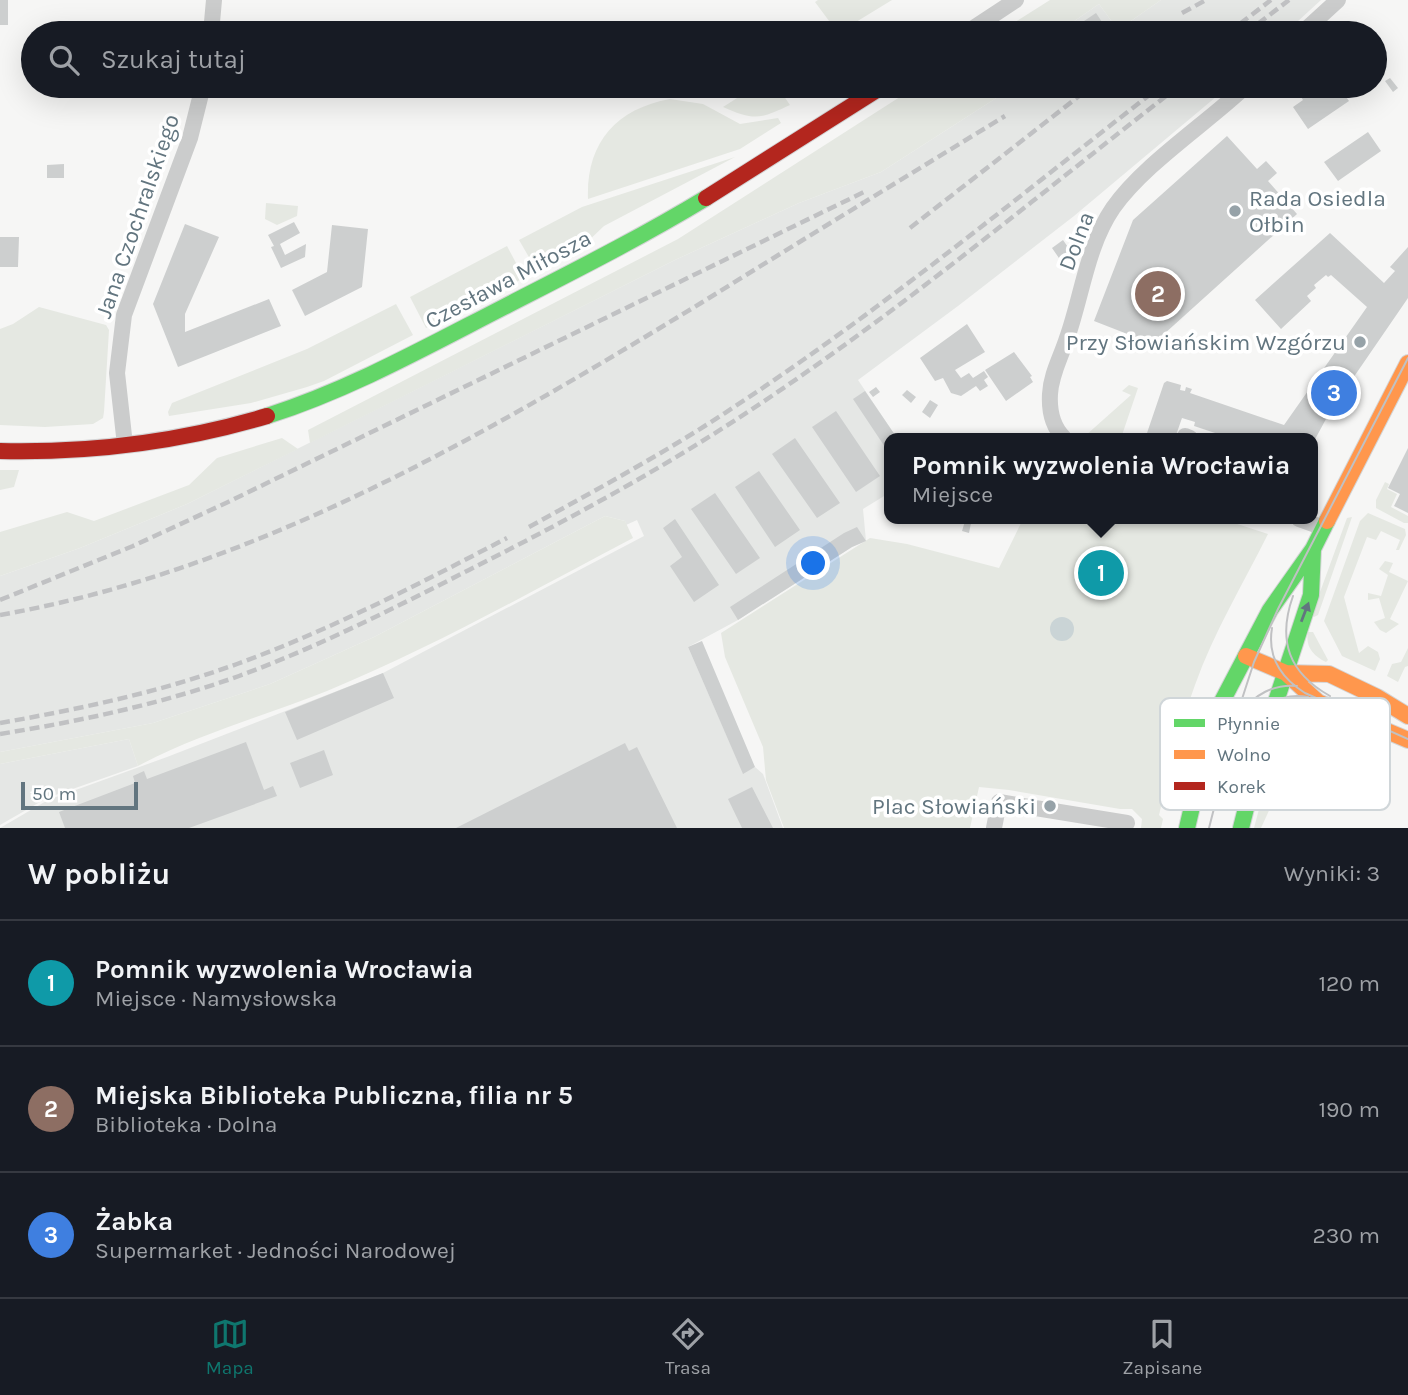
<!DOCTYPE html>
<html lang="pl">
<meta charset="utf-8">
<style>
body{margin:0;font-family:Karla,sans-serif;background:#20242c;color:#f1f3f6}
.scale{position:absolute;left:21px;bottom:18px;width:117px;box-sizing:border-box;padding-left:7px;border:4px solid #62757f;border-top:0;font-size:19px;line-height:24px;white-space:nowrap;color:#62757f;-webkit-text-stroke:5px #fff;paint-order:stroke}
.you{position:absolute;left:814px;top:564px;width:24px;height:24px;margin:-18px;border:5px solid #fff;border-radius:50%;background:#1a73e8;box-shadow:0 0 0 10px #1a73e833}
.badge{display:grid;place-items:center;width:46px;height:46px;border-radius:50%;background:#0f766e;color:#fff;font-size:23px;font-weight:700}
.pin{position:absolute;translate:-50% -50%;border:4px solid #fff;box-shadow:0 2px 7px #0006}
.popup{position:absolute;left:884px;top:433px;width:434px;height:91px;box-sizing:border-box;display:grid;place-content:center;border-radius:14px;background:#171b24;filter:drop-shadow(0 2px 5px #0005);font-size:23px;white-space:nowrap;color:#9ea1a6}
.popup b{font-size:26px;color:#f1f3f6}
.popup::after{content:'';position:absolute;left:50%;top:100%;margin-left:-14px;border:14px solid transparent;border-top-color:#171b24}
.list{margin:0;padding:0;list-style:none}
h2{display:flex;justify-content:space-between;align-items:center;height:91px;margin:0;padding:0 28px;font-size:30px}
h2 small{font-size:23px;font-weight:400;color:#9ea1a6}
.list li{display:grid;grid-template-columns:46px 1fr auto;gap:21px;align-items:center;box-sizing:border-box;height:126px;padding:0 28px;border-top:2px solid #363941}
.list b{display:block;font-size:26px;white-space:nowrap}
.list p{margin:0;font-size:23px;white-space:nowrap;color:#9ea1a6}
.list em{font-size:23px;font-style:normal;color:#9ea1a6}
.icon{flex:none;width:38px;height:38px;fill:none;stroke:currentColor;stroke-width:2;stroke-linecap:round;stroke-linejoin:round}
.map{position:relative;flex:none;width:1408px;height:828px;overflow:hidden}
.search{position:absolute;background:#171b24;box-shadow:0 7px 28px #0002;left:21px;right:21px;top:21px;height:77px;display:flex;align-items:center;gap:18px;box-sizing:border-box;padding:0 24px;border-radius:38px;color:#9ea1a6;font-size:26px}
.sheet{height:469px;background:#171b24}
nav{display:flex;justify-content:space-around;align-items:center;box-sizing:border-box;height:98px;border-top:2px solid #363941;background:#171b24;font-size:19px;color:#9ea1a6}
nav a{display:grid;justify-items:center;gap:4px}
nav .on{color:#0f766e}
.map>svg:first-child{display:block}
</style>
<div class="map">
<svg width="1408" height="828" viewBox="0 0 1408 828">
<rect width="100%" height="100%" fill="#f6f6f5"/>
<!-- built -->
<path fill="#e5e7e5" d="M1161,0H1321L1285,33H1057L1099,4L1118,30Z
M1015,86H1229L1074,216L958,306L858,380L897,438H889V493L863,509L866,541L852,547L738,620L688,647L743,773L755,767L763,774L783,828H0L48,800L167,757L383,673L644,536L637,520L626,525L625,521L605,516L374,637L270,684L153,723L0,752V576L80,548L187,504L675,260L799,203L881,172Z
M129,739L138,766L47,798L0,825V764Z"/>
<!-- green -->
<path fill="#e5e8e2" d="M818,0H892L838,33L815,2Z
M1050,0H1161L1118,30L1099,4L1057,33H998Z
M756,86H777L790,105C760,119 755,121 723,107Z
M917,86H1015L881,172L799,203L675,260L310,443L308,430L678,239Z
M670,99L703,104L740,124L778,118L781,123L740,149L588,199C586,144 615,109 670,99Z
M735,157L604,226L582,247L537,271L519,240L582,207Z
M266,203L298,206L297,216L277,225L265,219Z
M507,246L524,278L426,328L410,297Z
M396,304L413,335L324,381L307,387L251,403L169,416L168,412L172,403L307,349Z
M39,307L106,325L109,330L104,412L103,418L93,424L45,427L0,425V329L13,324Z
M1129,385L1138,388L1121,438H1092L1085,436L1131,395L1122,391Z
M282,438L298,449L187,504L80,548L0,576V532L67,512L94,521L189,485L217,458Z
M0,470H19L14,487L0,490Z
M1385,482L1389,484L1387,489L1397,494L1391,507L1408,516V523H1404L1376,508V500Z
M1368,513L1405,529L1406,535L1399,550H1396L1400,540L1381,531L1376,540L1367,537L1344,597L1359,653L1368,646L1378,652L1380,659L1375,671L1342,656L1324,621L1360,521Z
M605,516L625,521L633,538C532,591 432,648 327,691C264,716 198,734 138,766L129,739L0,764V752L153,723L270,684L374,637Z
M1352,517L1318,615L1314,617L1312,614L1347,518Z
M1023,519H1222L1268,534C1243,584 1214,632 1195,685C1179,727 1170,771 1159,815L1163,819L1161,828H1141L1142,819L1132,809H1120L1009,790L979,787L970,828H784L766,780L763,747L725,657L721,633L870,538L907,544L999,568Z
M1385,561L1393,563L1389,572L1408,581L1390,619L1399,624L1386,633L1380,630L1374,622L1385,618L1379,598L1368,600V593L1381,596L1388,575L1379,569Z
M1308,632H1313L1328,660L1326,662C1313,656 1305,646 1308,632Z
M1408,648V666L1405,667L1398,682L1387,676L1392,664L1401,662Z
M1299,716L1301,717L1296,733L1289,737L1283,735V725Z
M1274,753L1285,756L1289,767L1261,828H1254Z"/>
<!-- water -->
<path fill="#cad4d6" d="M1050 629a12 12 0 1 1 24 0a12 12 0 1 1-24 0Z"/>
<!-- building -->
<path fill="#cdcfcf" d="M0,0H8V25H0Z
M1096,13L1108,31L1066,33Z
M1375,66L1382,77L1375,83Z
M1390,78L1398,88L1393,92L1385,81Z
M1311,86H1338L1349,101L1308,129L1293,107L1303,100L1299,94Z
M1368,132L1381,151L1338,181L1324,162Z
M1227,136L1257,169L1266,161L1277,173L1268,181L1297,214L1153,344L1094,321L1133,220Z
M64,164V178H47V165Z
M294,222L300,233L280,244L285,255L306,244L305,257L281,268L271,247L274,246L268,235Z
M185,224L219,237L185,314V332L269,299L281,326L178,367L153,304Z
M332,225L368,229L362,287L305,316L292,290L327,272Z
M1330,233L1384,283L1395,271L1390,267L1408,247V298L1327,416L1325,414L1323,417L1326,419L1313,443V438H1230L1194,426L1195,422L1182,418L1175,438H1163L1147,433L1164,383L1167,381L1181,385L1180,390L1185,391L1186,387L1192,389L1190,393L1284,425L1367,307L1331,275L1328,277L1326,275L1314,285L1316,288L1307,296L1311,301L1281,329L1255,300Z
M0,237H19L18,267H0Z
M1063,240L1072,253L1061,261L1052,248Z
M967,324L985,352L955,370L961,378L969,373L973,378L984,371L988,377L984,380L988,386L980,391L976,386L961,396L951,393L943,378L935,381L920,358Z
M1014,352L1032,376L1030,377L1033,382L1006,401L985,370Z
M876,387L880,392L873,397L869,392Z
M907,390L916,397L911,403L902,395Z
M865,391L897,438H889V453L853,399Z
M930,400L938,405L930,418L922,412Z
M836,411L880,476L856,492L812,427Z
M795,438L840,503L817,518L772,454Z
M1408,448V513L1394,506L1400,494L1388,488Z
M759,471L800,530L775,547L735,487Z
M715,493L760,558L736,574L691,509Z
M675,519L719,585L694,602L670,566L682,557L663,528Z
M965,521L971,523L969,533L962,531Z
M857,527L866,541L852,547L738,620L730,607L844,533Z
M702,641L755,767L743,774L688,647Z
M383,673L394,698L297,740L285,712Z
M246,742L264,790L273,786L277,796L189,828H65L59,812L135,783L133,776L144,771L147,779Z
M625,743L629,751L637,747L677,828H456Z
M324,750L333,775L300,788L290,763Z
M752,787L773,828H742L728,799Z"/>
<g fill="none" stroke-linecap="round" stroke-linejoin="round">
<!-- fast casing -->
<g stroke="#d3d4d5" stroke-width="18">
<path id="fast" d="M267,416C351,389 426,347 504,307C572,272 640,238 706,198
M1187,828L1211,726L1217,711L1270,610L1313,549L1327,521
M1241,828L1263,741L1311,595L1313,549"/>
</g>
<!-- slow casing -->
<g stroke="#d3d4d5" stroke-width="18">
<path id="slow" d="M1327,521L1408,363
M1246,656L1286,673L1329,674L1377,697L1408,716
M1286,673L1318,702L1408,740"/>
</g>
<!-- jam casing -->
<g stroke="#d3d4d5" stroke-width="18">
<path id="jam" d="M706,198L883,86
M0,451C90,453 180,442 267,416"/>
</g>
<!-- street -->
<path stroke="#cbcccc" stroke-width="16" d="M211,33L214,0
M966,33L1016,0
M1302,33L1338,0
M1064,438C1052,426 1049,411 1050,394C1051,374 1061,357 1067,338C1082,296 1087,246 1113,208C1144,164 1206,124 1246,86
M1184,438L1185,436L1190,438
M125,445L117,373L124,315L190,138L203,86
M1299,519L1324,528
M994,828L999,802L1127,823"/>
<!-- fast -->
<use href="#fast" stroke="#63d668" stroke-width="16"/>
<!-- slow -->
<use href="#slow" stroke="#ff974d" stroke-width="16"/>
<!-- jam -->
<use href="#jam" stroke="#b3261e" stroke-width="16"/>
<!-- tram -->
<path stroke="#c0c1c3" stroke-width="2" d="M1293,596C1277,641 1289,673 1330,696
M1272,628C1267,658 1281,678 1305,693L1408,739
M1241,714C1254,694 1274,684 1297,686
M1240,744C1251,714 1274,691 1308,697
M1209,828L1242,699L1254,662L1278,609L1408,358"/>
<!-- rail -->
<path stroke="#c0c1c3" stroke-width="4.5" stroke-dasharray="10 5" stroke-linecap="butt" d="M1182,13L1206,0
M1168,33L1171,31
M1228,33L1271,0
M1246,33L1289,0
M910,228L1092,86
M529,527C598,489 668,451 734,407C883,309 1020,195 1161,86
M0,600L133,546L226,503L864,192
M0,615C255,570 483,436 701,303C802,240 904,178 1005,116
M0,723C80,709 160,692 237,664C330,630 419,584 507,538
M0,734C81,721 161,704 239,676C318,647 394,608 469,570C560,524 651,475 737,419C891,319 1033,199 1179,86"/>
</g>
<!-- one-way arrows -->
<defs><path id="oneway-solid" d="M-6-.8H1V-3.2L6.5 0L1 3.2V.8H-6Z" transform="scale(1.75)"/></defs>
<use fill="#62757f" href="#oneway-solid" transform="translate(1305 612) rotate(-69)"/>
<!-- markers -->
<g fill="#96a2a8" stroke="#fff" stroke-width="2.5">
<circle cx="1235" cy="211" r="7"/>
<circle cx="1360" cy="342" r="7"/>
<circle cx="1050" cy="806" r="7"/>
</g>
<g text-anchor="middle" stroke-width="7" stroke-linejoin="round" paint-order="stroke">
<!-- poi labels -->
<g font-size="23" fill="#62757f" stroke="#fff" text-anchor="end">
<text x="1249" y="206" text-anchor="start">Rada Osiedla<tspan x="1249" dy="26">Ołbin</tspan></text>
<text x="1346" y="350">Przy Słowiańskim Wzgórzu</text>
<text x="1036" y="814">Plac Słowiański</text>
</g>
<!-- street labels -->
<g font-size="23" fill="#62757f" stroke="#fff">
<text transform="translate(137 216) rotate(-71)" y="8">Jana Czochralskiego</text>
<text transform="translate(1076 241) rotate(-69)" y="8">Dolna</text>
<text transform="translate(508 279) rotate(-28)" y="8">Czesława Miłosza</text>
</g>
</g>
<!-- legend -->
<rect x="1160" y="698" width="230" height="112" rx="10" fill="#fff" stroke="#d0d6d9" stroke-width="2"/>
<rect x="1174" y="719" width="31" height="8" fill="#63d668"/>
<rect x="1174" y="750" width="31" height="9" fill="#ff974d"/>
<rect x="1174" y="782" width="31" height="8" fill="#b3261e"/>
<g font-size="19" fill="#62757f">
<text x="1217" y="730">Płynnie</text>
<text x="1217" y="761">Wolno</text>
<text x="1217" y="793">Korek</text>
</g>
</svg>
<div class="scale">50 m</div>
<div class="you"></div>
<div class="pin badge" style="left:1101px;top:573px;background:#0f9aa8">1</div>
<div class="popup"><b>Pomnik wyzwolenia Wrocławia</b>Miejsce</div>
<div class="pin badge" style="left:1158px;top:294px;background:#8d6e63">2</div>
<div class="pin badge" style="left:1334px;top:393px;background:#3f7fe0">3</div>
<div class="search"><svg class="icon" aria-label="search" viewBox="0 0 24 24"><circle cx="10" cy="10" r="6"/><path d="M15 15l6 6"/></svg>Szukaj tutaj</div>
</div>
<section class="sheet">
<h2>W pobliżu<small>Wyniki: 3</small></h2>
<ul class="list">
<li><span class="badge" style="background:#0f9aa8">1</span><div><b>Pomnik wyzwolenia Wrocławia</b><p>Miejsce · Namysłowska</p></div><em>120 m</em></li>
<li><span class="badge" style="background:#8d6e63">2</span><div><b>Miejska Biblioteka Publiczna, filia nr 5</b><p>Biblioteka · Dolna</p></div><em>190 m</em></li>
<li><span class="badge" style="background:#3f7fe0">3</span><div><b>Żabka</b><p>Supermarket · Jedności Narodowej</p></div><em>230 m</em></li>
</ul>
</section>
<nav>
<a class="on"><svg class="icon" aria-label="map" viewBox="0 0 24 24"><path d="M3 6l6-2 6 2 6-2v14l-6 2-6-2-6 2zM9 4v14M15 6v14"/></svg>Mapa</a>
<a><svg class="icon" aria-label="directions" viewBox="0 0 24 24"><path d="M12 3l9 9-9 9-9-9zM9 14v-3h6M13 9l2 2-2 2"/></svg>Trasa</a>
<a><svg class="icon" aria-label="saved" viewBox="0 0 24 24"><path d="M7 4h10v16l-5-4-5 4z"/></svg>Zapisane</a>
</nav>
